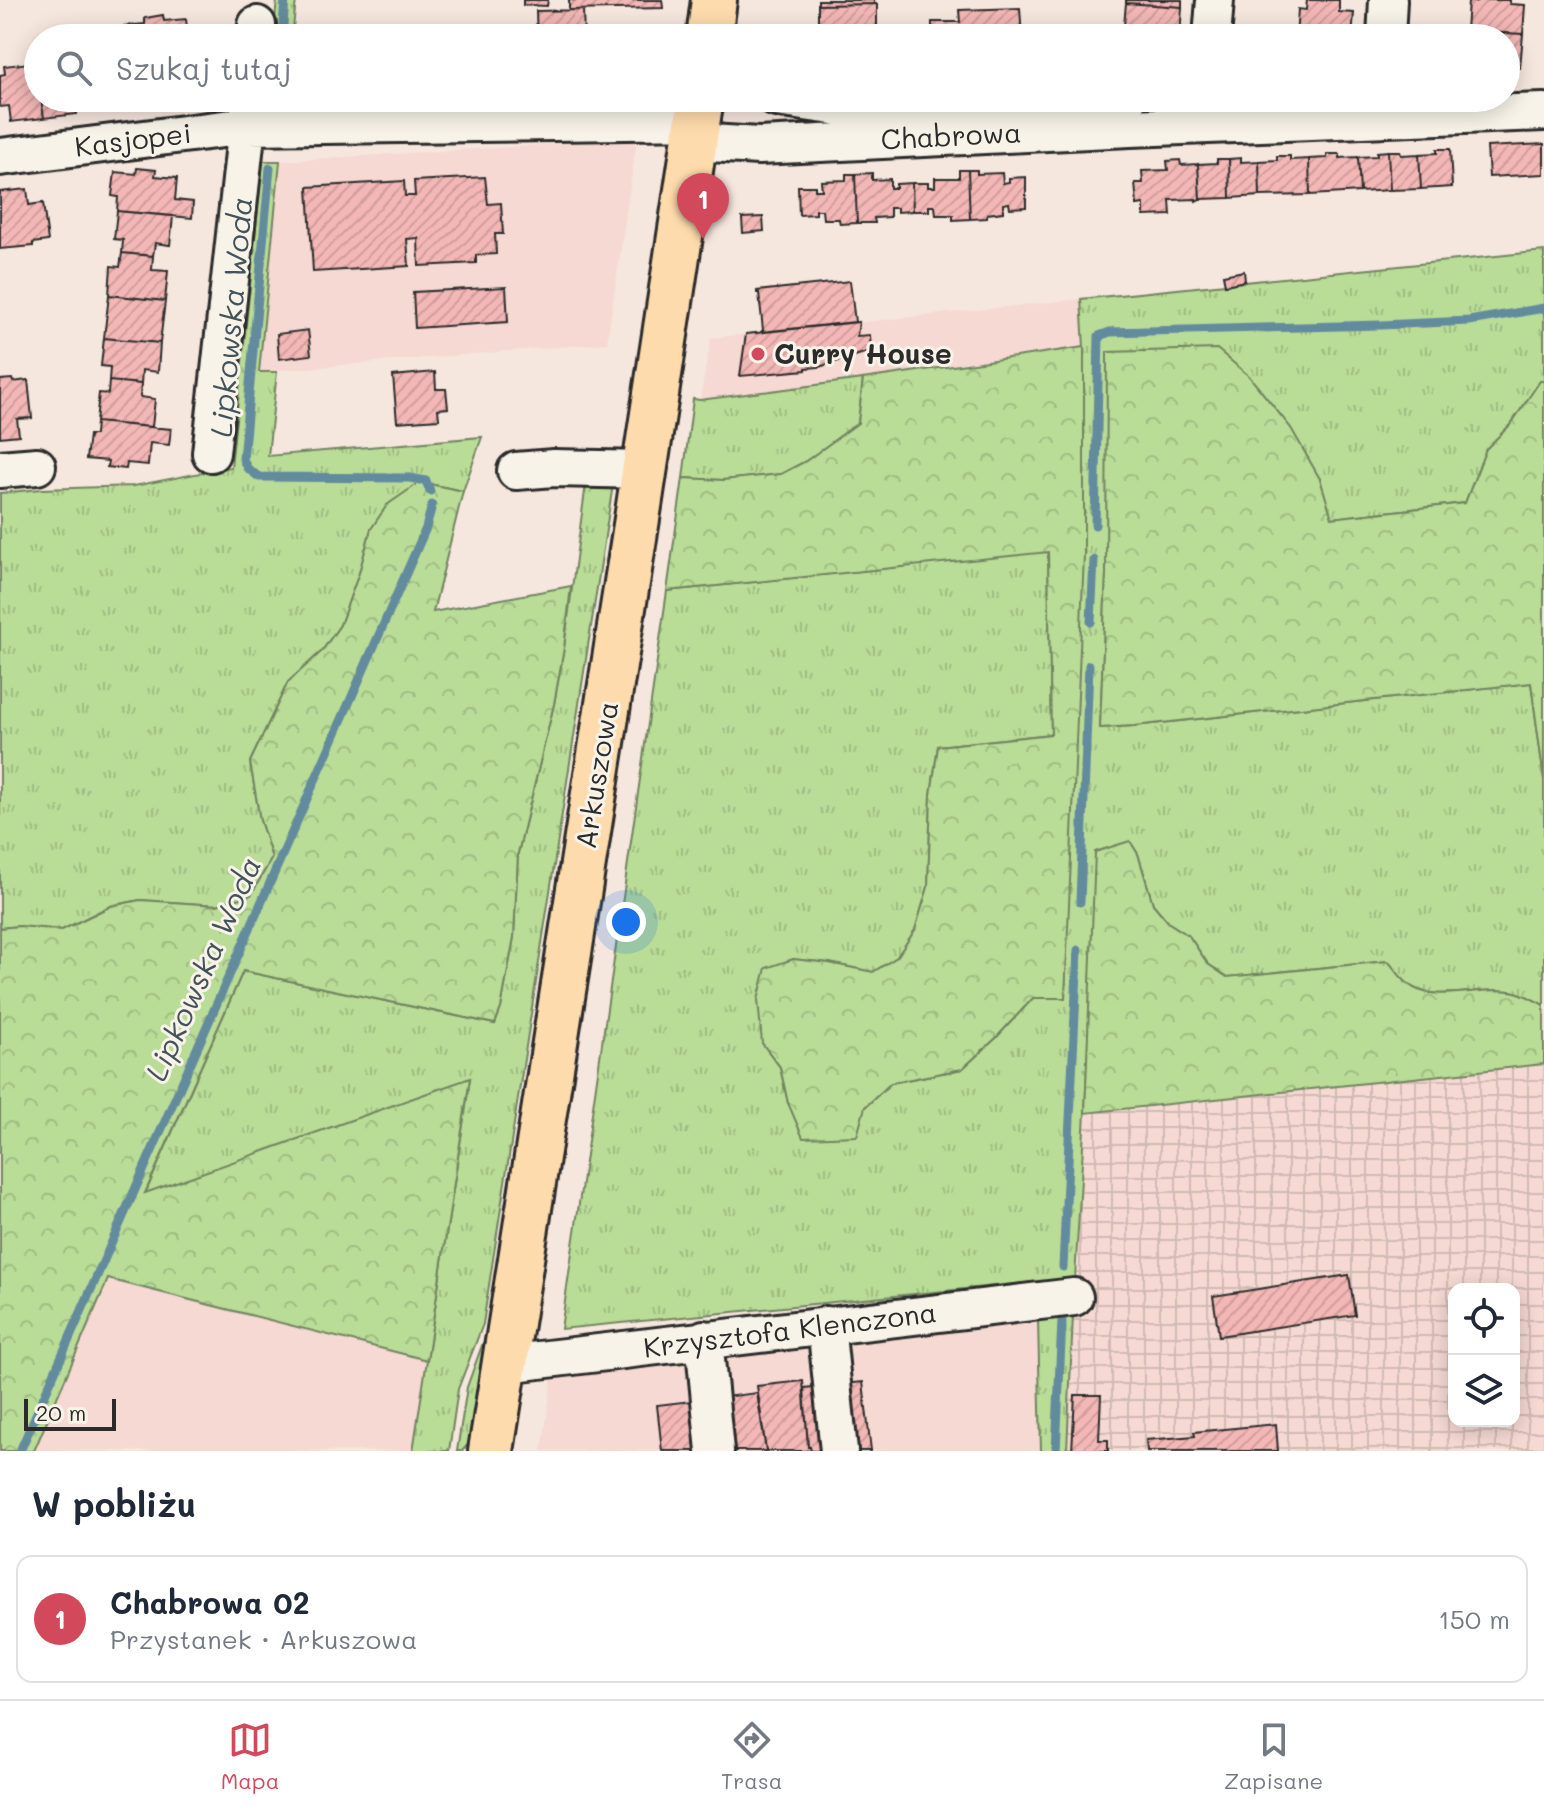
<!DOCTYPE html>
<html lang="pl">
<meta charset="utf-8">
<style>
body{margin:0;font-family:Mali,sans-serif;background:#f2f2f3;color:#1f2937}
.controls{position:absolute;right:24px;bottom:24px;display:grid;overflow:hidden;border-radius:16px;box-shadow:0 4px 20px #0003}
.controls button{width:72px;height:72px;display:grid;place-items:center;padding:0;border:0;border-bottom:2px solid #e0e1e3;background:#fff;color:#1f2937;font:40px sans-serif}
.scale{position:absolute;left:24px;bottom:20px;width:92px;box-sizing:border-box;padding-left:8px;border:4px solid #2b2b2b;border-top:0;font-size:22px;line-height:28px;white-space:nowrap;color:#2b2b2b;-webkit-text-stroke:6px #f7f3e8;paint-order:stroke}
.you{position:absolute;left:626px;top:922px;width:28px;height:28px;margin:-20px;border:6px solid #fff;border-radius:50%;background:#1a73e8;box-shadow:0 0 0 12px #1a73e833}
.badge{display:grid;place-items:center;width:52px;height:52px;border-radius:50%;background:#d1495b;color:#fff;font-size:26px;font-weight:700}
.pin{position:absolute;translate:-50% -66px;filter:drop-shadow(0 2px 4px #0008)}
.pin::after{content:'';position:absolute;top:42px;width:28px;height:24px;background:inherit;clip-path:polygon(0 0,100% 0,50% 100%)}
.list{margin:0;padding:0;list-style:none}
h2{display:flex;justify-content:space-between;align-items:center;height:104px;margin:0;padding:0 32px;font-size:34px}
h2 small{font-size:26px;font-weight:400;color:#747a83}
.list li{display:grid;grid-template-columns:52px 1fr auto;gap:24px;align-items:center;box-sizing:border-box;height:128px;margin:0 16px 16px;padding:0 16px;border:2px solid #e0e1e3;border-radius:16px}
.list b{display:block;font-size:30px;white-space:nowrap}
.list p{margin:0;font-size:26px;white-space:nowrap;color:#747a83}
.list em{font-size:26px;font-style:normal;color:#747a83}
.icon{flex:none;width:44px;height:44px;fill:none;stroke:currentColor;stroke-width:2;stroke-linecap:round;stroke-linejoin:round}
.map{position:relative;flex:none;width:1544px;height:1451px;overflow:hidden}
.search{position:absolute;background:#fff;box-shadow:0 4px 20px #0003;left:24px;right:24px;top:24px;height:88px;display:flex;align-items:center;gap:20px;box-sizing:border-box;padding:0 28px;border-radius:44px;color:#747a83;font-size:30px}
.sheet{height:248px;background:#fff}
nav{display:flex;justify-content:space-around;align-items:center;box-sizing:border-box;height:112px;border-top:2px solid #e0e1e3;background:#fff;font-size:22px;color:#747a83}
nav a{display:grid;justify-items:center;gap:4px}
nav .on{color:#d1495b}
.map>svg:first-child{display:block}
</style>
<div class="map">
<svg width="1544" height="1451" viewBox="0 0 1544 1451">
<defs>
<pattern id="industrial-grid" width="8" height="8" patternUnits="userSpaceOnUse" patternTransform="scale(2)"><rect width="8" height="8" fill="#f5d9d2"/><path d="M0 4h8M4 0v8" fill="none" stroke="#d2bab4"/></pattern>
<pattern id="grass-tufts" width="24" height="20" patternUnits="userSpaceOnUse" patternTransform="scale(2)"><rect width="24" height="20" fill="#b9dc97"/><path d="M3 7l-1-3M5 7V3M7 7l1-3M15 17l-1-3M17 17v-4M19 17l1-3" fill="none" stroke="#9fbd82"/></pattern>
<pattern id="forest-crowns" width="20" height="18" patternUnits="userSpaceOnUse" patternTransform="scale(2)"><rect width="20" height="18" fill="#b9dc97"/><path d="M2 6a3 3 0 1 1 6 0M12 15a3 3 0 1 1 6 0" fill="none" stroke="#9fbd82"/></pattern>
<pattern id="building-hatch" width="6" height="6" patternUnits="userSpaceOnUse" patternTransform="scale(2)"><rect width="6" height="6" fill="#f3b7b5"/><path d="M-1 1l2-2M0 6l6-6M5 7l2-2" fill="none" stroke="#d09e9c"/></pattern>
</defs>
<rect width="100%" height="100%" fill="#f6e7de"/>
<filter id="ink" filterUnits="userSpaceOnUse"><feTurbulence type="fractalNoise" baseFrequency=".0125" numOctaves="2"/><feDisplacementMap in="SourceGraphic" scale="16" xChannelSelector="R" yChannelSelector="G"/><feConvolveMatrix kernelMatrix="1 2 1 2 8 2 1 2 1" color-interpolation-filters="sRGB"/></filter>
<g filter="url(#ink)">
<!-- built -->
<path fill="#f5d9d2" d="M637,139L607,343L259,372L280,161Z
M1081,299L1084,347L750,395L700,400L711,338Z
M108,1278L427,1360L413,1451H34Z
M1038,1320L1041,1451H542L553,1373Z"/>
<!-- industrial -->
<path fill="url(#industrial-grid)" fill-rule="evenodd" d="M1544,1064V1451H1067L1085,1113ZM1454,1289H1514V1421H1454Z"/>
<!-- grass -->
<path fill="url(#grass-tufts)" stroke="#728461" stroke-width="2" d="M277,0H296L292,38H273Z
M263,161H280L259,372H277L268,456L482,437L463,491L420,482L371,529L359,573L340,625L322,651L288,682L250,762L260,820L272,858L251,895L217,905L140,900L110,906L62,930L19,926L0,928V493L41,489L134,486L231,467Z
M1544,251V381L1540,382L1511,424L1486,449L1465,503L1331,518L1320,479L1106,574L1100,728L1134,726L1531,683L1544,779V1005C1535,1001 1525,994 1515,992C1485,985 1439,1002 1414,988C1403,982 1395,970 1387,961L1228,977L1208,964L1189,936L1169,923L1153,904L1138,854L1130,842L1096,852L1085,1113L1075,1278L561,1329L667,591L1048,551L1051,734L938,746L931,795L928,887L915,930L897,957L873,972L829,963L793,959L762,1043L780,1067L788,1103L865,1107L891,1083L962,1069L995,1039L1033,998H1065L1084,347L1081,299Z
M863,379L858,423L806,461L781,474L723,480L683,478L693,399L700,400Z
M587,476L614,478L483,1324L458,1389L449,1451H413L470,1079L145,1194L243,971L495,1024L501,1008L514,937L518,853L554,704L564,648Z
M494,1312L474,1438L462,1451H457L467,1387Z
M1073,1316L1067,1451H1041L1038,1320Z"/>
<!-- forest -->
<path fill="url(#forest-crowns)" stroke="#728461" stroke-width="2" d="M1084,347V555L1065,998H1033L995,1039L962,1069L891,1083L865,1107L857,1136L803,1138L788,1103L780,1067L762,1043L758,1000L766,968L793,959L829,963L873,972L897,957L915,930L928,887L931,795L938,746L1051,734L1048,552L667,591L683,478L723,480L781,474L806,461L858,423L863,379Z
M1217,349L1249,376L1291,428L1320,479L1332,518L1465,503L1486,449L1511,424L1540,381H1544V779L1531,683L1134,726L1100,728L1106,574L1107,352Z
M420,482L463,491L433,612L571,586L564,648L554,704L518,853L514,937L501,1008L495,1024L243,971L145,1193L470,1078L427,1360L108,1279L34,1451H0V928L19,926L62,930L111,906L140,900L217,905L251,895L272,858L260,820L250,762L288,682L322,651L340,625L359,573L371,529L387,505Z
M1130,841L1138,854L1153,904L1169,923L1189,936L1208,964L1227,977L1388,961C1396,970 1403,982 1414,988C1440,1002 1485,985 1515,992C1525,994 1535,1001 1544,1005V1064L1085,1113L1095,852Z"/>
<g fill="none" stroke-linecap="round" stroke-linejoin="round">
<!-- stream -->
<path stroke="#648b9e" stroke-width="9" d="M282,38L285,0
M270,168L243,459L247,468L259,477L410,478L426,481L430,491
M1095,525L1099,336L1110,332L1381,325L1469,321L1544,308
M1091,622L1094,560
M1080,902L1089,665
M1063,1267L1078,950
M20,1451L426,528L432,505
M1056,1451L1062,1320"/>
</g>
<!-- building -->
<path fill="url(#building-hatch)" stroke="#2b2b2b" stroke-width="2" d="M523,0H548L547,6L523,5Z
M569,0H662L663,8L569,10Z
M818,0H874V4L818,5Z
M1126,0H1182V7L1126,3Z
M1307,0H1339V12L1354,13L1352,38H1296L1298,9L1306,10Z
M1477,0H1510V4L1525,5L1523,34L1466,31L1468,1L1477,2Z
M1126,3L1182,7L1180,38L1123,37Z
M877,4V38H818V5Z
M1020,8L1022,38H932V22H960L959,10Z
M583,10L584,38H537L536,11Z
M163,15L164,21L186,19L188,38H125L124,26L145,24V18Z
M433,29V38H364V31Z
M1466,31L1523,34L1520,68L1506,67V38H1466Z
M37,62L38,98H41L44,118L11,122L9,106L0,107V75L5,74L4,66Z
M41,98H78H75L77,114L44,118Z
M132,98H173L174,102L155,105L154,99L133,101Z
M1544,144V174L1489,177L1487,147Z
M1437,149H1450L1452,187L1421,189L1419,154L1437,153Z
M1388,151H1400L1401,155L1419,154L1421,189L1390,190Z
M1388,151L1390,190L1360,192L1358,157L1377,156V152Z
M1327,154H1340V158L1358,157L1360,192L1310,195L1309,159L1327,158Z
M1277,156H1290V160L1309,159L1310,195L1260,196L1259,161L1277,160Z
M1241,158V162L1259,161L1260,196L1230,198L1229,159Z
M1217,159H1229L1230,198L1200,199L1198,164L1217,163Z
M1180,160L1181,165L1198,164L1200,199L1196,201V199L1170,200L1171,215L1144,216V204L1137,205L1135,183H1143L1142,171L1168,170L1167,161Z
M137,168L156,170L155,176L177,178L175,200L193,202L192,218L117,211L118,197L112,196L115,172L136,174Z
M959,170H968L970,219L953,220V215H936L935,206H929V211H913L912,183H928V187H935V178H959Z
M968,170H977V174L1002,173L1003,183L1009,182V178L1026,177V207L1010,208L1009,203L1003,204V212L987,214V218L970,219Z
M872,173V180L890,179V188H896V184L912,183L913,211L897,212V208H890V217L874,218L875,223H857L855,174Z
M846,174H855L857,223L840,224L839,219H823L822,210H816V214L799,215L798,186H815V190H822L821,181L846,180Z
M485,177L488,204L501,203L503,234H495L496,254L476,255V263L419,266L418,238L407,239L409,266L313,272L308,187L404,181L405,196H415L414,181Z
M27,189L29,205L43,203L48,241L33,243V246L0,249V192Z
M117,211L173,216L170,245L155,243L153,256L122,253L123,240L114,239Z
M763,217L764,231L743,233L742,218Z
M122,253L153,256L152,270L168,271L165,301L109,295L111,266L120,267Z
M1244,271L1245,281L1225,285L1223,275Z
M850,281L855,322L761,332L763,330L759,293H757V291Z
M506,287L508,322L415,328L413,292Z
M109,295L165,301L160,343L104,338Z
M859,322L857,336L870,335L871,351L819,367L806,368V370L740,376L746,334Z
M308,330L311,355L279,359L277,334Z
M104,338L160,343L158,372L142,370L141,384L109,381L110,367L101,366Z
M435,372L436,389H446L448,408L438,409L439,419L397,422L393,376Z
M12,379L13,382L28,380L32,418L17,419L19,435L0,437V380Z
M109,381L141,384L140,397L155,399L152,427L96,422L99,393L108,394Z
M96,422L171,429L169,445L150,443L148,465L127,463L126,469L107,467L108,461L86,459L89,435H95Z
M1349,1275L1355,1315L1219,1336L1213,1296Z
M803,1381L808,1447H810L811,1451H766L757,1386Z
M863,1382L871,1451H811L810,1447H808L804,1388Z
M757,1393L766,1451H662L657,1405Z
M1075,1395H1101L1099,1440H1108V1451H1072Z
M1276,1424L1278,1451H1147L1146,1440L1195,1436L1194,1432Z"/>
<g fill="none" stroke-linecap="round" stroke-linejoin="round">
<!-- minor casing -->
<g stroke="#2b2b2b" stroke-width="42">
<path id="minor" d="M256,38L257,25
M1212,38L1215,0
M1386,38L1388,0
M776,98L847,108L1129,98
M694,142L759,146L1130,128L1544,112
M0,157L247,126L698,120
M211,453L250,98
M0,469L37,466
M516,471L554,468L644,470
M826,1325L839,1451
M704,1339L715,1451
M505,1364L1074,1297"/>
</g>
<!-- major casing -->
<g stroke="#2b2b2b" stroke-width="50">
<path id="major" d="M709,38L714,0
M491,1451L639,506L701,98"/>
</g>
<!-- minor -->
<use href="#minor" stroke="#f7f3e8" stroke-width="36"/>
<!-- major -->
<use href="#major" stroke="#fedbac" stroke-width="44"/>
</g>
</g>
<!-- markers -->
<circle fill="#d1495b" stroke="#f7f3e8" stroke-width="3" cx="758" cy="354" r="8"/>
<g text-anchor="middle" stroke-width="6" stroke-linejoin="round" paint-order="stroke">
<!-- street labels -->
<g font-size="28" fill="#2b2b2b" stroke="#f7f3e8">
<text transform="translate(951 136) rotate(-3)" y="10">Chabrowa</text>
<text transform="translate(133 140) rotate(-7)" y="10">Kasjopei</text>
<text transform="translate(597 775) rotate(-81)" y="10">Arkuszowa</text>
<text transform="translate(790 1330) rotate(-7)" y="10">Krzysztofa Klenczona</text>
</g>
<!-- poi labels -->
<g font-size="28" font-weight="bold" fill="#2b2b2b" stroke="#f7f3e8" text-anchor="start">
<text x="774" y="364">Curry House</text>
</g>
<!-- water labels -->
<g font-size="30" font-style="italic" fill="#43535b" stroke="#f7f3e8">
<text transform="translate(232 317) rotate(-85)" y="10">Lipkowska Woda</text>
<text transform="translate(204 969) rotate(-66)" y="10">Lipkowska Woda</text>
</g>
</g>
</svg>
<div class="controls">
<button><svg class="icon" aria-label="locate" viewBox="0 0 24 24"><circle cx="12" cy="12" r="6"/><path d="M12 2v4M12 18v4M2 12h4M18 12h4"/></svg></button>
<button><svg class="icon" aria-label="layers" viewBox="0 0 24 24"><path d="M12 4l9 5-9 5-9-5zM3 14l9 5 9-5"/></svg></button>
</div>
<div class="scale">20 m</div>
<div class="you"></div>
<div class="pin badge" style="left:703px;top:239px">1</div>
<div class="search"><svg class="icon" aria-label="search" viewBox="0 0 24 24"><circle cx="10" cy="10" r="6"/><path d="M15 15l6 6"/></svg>Szukaj tutaj</div>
</div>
<section class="sheet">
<h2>W pobliżu<small></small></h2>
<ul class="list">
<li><span class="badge">1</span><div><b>Chabrowa 02</b><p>Przystanek · Arkuszowa</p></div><em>150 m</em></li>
</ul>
</section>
<nav>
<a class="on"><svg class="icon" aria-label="map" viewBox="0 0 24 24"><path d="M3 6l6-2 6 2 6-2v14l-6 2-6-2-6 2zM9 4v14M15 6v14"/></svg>Mapa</a>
<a><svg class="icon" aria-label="directions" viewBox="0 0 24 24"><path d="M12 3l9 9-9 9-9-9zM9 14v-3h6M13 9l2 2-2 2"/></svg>Trasa</a>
<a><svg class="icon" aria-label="saved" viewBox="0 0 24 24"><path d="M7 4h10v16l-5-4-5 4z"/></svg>Zapisane</a>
</nav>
